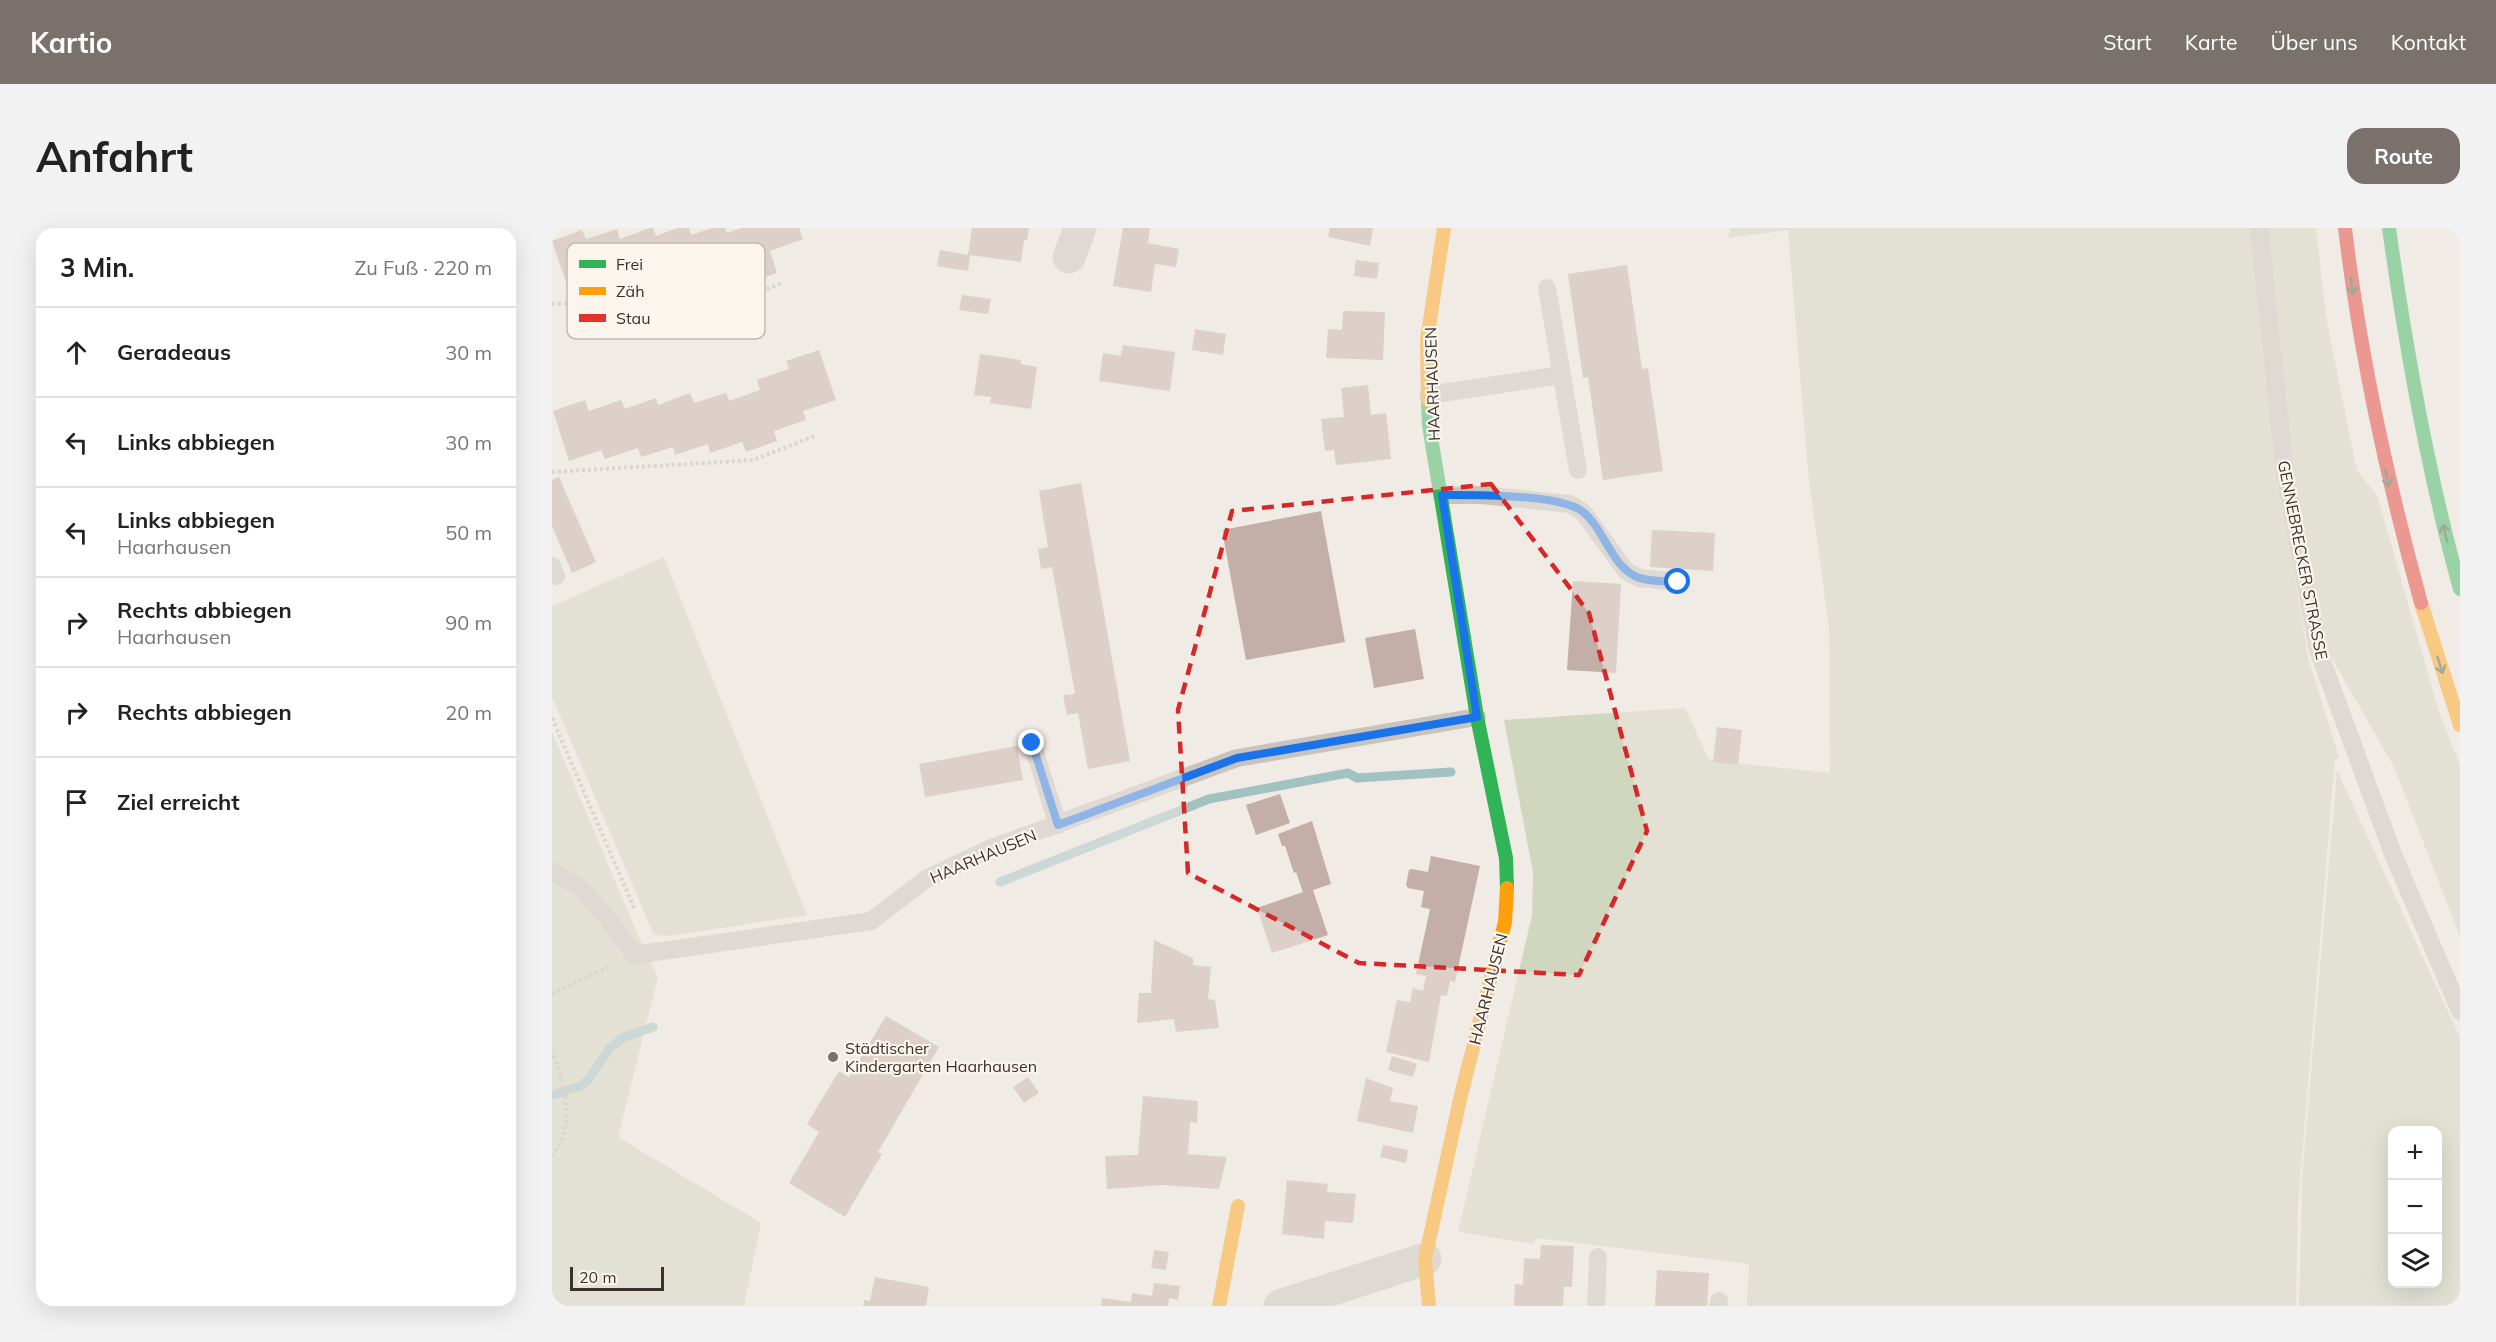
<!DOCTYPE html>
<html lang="de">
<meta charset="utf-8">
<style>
body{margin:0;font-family:Mulish,sans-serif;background:#f2f2f2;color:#222}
.controls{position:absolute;right:18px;bottom:18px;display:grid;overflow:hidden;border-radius:12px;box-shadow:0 6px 24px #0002}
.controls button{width:54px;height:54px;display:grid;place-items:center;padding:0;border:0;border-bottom:2px solid #e0e0e0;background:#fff;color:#222;font:30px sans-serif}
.scale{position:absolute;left:18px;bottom:15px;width:94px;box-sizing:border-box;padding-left:6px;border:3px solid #3b302b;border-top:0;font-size:16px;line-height:21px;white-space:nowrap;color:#3b302b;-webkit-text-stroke:4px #fbf5ee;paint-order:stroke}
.stop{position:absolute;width:18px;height:18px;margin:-14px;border:4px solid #1a73e8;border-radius:50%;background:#fff}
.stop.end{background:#1a73e8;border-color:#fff;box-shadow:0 2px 6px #0008}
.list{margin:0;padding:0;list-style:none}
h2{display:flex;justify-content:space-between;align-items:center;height:78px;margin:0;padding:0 24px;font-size:26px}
h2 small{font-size:20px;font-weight:400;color:#767676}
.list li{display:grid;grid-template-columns:39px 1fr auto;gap:18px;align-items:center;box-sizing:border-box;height:90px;padding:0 24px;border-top:2px solid #e0e0e0}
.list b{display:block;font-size:22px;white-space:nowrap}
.list p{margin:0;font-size:20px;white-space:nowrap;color:#767676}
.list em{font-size:20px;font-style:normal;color:#767676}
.icon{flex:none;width:33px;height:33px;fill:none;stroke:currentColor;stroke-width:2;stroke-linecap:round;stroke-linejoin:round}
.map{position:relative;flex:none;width:1908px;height:1078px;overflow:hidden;border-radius:18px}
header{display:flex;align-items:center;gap:36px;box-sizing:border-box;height:84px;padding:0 30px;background:#7a716c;color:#fff}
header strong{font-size:28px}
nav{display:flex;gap:33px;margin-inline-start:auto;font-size:21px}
.intro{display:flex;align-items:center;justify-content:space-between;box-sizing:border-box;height:144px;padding:0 36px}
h1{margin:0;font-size:42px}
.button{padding:15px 27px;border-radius:18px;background:#7a716c;color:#fff;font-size:21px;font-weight:700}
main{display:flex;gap:36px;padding:0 36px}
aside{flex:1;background:#fff;border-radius:18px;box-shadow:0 6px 24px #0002}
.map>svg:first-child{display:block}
</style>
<header>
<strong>Kartio</strong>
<nav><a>Start</a><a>Karte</a><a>Über uns</a><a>Kontakt</a></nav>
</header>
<div class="intro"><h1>Anfahrt</h1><a class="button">Route</a></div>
<main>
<aside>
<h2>3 Min.<small>Zu Fuß · 220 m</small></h2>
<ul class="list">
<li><svg class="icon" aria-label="ahead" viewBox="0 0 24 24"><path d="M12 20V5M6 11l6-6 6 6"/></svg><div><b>Geradeaus</b></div><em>30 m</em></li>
<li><svg class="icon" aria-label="left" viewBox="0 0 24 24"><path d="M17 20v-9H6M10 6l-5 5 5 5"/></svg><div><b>Links abbiegen</b></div><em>30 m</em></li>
<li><svg class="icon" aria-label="left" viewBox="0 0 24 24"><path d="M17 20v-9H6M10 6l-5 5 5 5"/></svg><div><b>Links abbiegen</b><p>Haarhausen</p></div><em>50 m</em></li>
<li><svg class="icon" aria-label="right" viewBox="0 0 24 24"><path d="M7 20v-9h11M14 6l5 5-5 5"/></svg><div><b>Rechts abbiegen</b><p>Haarhausen</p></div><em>90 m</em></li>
<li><svg class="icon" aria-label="right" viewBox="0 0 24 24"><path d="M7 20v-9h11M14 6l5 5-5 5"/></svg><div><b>Rechts abbiegen</b></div><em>20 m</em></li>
<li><svg class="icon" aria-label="arrive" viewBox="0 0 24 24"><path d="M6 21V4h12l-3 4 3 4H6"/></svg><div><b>Ziel erreicht</b></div></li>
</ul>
</aside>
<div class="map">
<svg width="1908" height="1078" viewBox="0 0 1908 1078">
<rect width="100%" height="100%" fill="#f0ebe5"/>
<!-- green -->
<path fill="#d1d6bf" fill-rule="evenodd" d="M1179,0H1701L1727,257L1757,433L1787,530H1783L1746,978L1744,1078H1195L1197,1036L984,1010L981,1016L906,1004L980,687L981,644L952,492L1133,480L1157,532L1278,545L1277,400L1256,244L1236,2L1176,10Z
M1714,0H1764L1774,89L1805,243L1825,267L1887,484L1908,538V708L1841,537L1774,420L1739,245Z
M112,329L255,687L118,708L102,707L0,469V378Z
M0,504L90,716L106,749L66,909L209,995L192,1078H0Z
M1785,542L1908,810V1078H1747L1750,949ZM1840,902H1886V1056H1840Z"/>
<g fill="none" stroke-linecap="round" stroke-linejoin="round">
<!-- stream -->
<path stroke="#a1c2c1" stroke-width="9" d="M448,654L657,571L796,545L805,550L899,544
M0,867L28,858L36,852L58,820L70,810L101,799"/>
</g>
<!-- building -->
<path fill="#c3afa7" d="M98,0H101L104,8L125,0H137L139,7L160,0H173L175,5L189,0H247L251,11L218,23L225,45L193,56L190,48L158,59L155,50L123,62L120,52L87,64L83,54L53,65L49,54L18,66L0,13L30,2L34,11L65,1L68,11Z
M420,0H477L475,12H472L469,34L418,27L416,43L385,38L388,22L416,27Z
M571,0H598L596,15L627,21L624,39L603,36L599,64L561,58Z
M778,0H821L818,18L776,9Z
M804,32L827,35L825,51L802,48Z
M1075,37L1090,141L1096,140L1111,243L1051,252L1036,149L1031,150L1016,46Z
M410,67L439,71L436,86L407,82Z
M791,83L833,84L831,132L774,130L776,101L790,102Z
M643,101L674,106L671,127L640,122Z
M571,117L623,124L618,163L547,153L551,125L569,128Z
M267,122L284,172L251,183L254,192L222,203L225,213L194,224L190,214L158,225L156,216L123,227L121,219L89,229L86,220L53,231L49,222L17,233L1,183L33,172L37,183L69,172L73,181L104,170L106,177L138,165L142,175L174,165L177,173L208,162L205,152L237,141L234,133Z
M428,126L469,132V136L485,139L479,181L438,175L439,169L422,167Z
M816,157L819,187L834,185L839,231L784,237L782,222L773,223L769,191L792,189L789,160Z
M7,249L44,334L20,345L0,298V252Z
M529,255L578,533L536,541L526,485L515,487L511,467L523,466L500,339L489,341L486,321L496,319L487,263Z
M769,283L793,414L694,432L670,302Z
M1100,302L1163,305L1161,343L1098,339Z
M1021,353L1069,356L1064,445L1015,442Z
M863,401L872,451L822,460L813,410Z
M1165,499L1190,502L1186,537L1161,534Z
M465,518L471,552L373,569L367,536Z
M728,566L738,595L704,607L694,577Z
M760,593L779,656L761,662L776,707L720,725L705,680L751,664L744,644L742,645L733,618H730L726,606Z
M879,628L928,638L903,754L898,753L895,768L889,767L877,834L834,824L845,772L858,774L861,760L871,763L874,748L864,746L878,681L869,679L872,663L856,660L854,657L857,642L860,641L876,644Z
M602,712L641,730V737L659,739L656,771L663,772L667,800L624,804L622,791L585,795L587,765H599Z
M334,788L387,819L326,924L330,926L293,989L237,955L267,904L255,896L287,843L297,849Z
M840,828L865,836L861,849L836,842Z
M476,849L487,865L472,875L461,859Z
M814,850L841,860L838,873L866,878L861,905L805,893Z
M591,868L646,873L645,895L638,894L636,926L675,929L667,961L611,957L555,961L553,928L586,927Z
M831,917L856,922L854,935L828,929Z
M735,952L776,956L775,964L804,966L801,995L773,993L772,1011L730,1006Z
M989,1017L1022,1018L1020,1059H1012L1011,1078H962L963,1056L971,1057L972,1030L988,1031Z
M602,1022L617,1024L614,1042L599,1040Z
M1105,1042L1157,1045L1155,1078H1103Z
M323,1049L377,1059L374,1078H311L312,1072L318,1073Z
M602,1055L628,1058L626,1072L617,1070L616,1078H549L550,1070L579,1074L580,1065L600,1068Z"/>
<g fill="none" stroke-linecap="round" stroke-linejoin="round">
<!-- path -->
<path stroke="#c2bbb6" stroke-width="4" stroke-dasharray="3 3" stroke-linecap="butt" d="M0,76L198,67L231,55
M0,244L201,232L263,208
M0,490L83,682
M0,766L59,738
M0,822C11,857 26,895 0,927"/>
<!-- lane -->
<path stroke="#c9c3be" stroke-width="18" d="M1707,0L1733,246L1766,422L1841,626L1908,783
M995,60L1026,242
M876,167L1010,147
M890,267H930L1018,276L1031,284L1074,343L1087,350L1126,354
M0,338L4,348
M480,515L506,597
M0,643L29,661L57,692L82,727L319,693L374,651L437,621L685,530L925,489
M1044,1078L1046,1029
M1166,1078L1167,1073"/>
<!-- street -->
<path stroke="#c9c3be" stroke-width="33" d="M517,29L528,0
M728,1078L873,1031"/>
<!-- fast -->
<path stroke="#30b455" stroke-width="14" d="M1837,0C1854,122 1875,242 1908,361
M876,172L877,197L925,489L954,630L955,660"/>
<!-- slow -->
<path stroke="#ff9f0a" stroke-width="14" d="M876,172L875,112L892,0
M1869,375L1908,497
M667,1078L686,978
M877,1078L873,1031L909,867L953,694L955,660"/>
<!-- jam -->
<path stroke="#e5322d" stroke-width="14" d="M1793,0C1808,128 1835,251 1869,375"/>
</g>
<!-- one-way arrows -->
<defs><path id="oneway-shaft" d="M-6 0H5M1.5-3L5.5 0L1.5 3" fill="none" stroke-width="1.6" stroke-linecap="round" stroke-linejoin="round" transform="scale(1.5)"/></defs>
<g stroke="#375e3a">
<use href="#oneway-shaft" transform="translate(1800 58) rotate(82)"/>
<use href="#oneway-shaft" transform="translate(1835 250) rotate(77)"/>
<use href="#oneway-shaft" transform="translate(1893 305) rotate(-104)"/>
<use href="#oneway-shaft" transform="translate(1888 437) rotate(72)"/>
</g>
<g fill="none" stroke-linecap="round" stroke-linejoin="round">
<!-- route -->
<path stroke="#1a73e8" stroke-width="8" d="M480,515L506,597L685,530L925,489L890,267C921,267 1006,266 1030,283C1052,300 1059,338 1085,349C1096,354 1113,353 1126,354"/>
</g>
<!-- marked area -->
<path d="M0 0H1908V1078H0ZM939,256L1037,385L1095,603L1027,747L807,735L636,645L626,482L680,283Z" fill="#f0ebe5" fill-opacity=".55" fill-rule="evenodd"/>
<path fill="none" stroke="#d62828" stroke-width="4.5" stroke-dasharray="12 8" stroke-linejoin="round" d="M939,256L1037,385L1095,603L1027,747L807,735L636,645L626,482L680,283Z"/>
<!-- markers -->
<circle fill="#7a716c" stroke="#fbf5ee" stroke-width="2" cx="281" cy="829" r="6"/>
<g text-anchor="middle" stroke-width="4.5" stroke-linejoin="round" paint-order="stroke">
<!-- street labels -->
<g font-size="16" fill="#3b302b" stroke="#fbf5ee">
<text transform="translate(880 156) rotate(-92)" y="6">HAARHAUSEN</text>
<text transform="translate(1751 332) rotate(79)" y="6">GENNEBRECKER STRASSE</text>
<text transform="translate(431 628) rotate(-23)" y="6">HAARHAUSEN</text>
<text transform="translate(936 761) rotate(-76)" y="6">HAARHAUSEN</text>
</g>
<!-- poi labels -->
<g font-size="16" fill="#3b302b" stroke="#fbf5ee" text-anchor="start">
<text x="293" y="826">Städtischer<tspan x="293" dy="18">Kindergarten Haarhausen</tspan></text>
</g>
</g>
<!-- legend -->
<rect x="15" y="15" width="198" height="96" rx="9" fill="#fbf5ee" stroke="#c1bab4" stroke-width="1.5"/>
<rect x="27" y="32" width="27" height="8" fill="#30b455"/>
<rect x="27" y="59" width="27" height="8" fill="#ff9f0a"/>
<rect x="27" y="86" width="27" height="8" fill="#e5322d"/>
<g font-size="16" fill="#3b302b">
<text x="64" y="42">Frei</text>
<text x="64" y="69">Zäh</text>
<text x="64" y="96">Stau</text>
</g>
</svg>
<div class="controls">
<button>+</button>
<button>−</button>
<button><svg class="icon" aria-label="layers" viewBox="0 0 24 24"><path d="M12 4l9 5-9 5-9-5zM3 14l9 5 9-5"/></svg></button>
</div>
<div class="scale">20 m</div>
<div class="stop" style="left:1126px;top:354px"></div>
<div class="stop end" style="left:480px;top:515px"></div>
</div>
</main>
